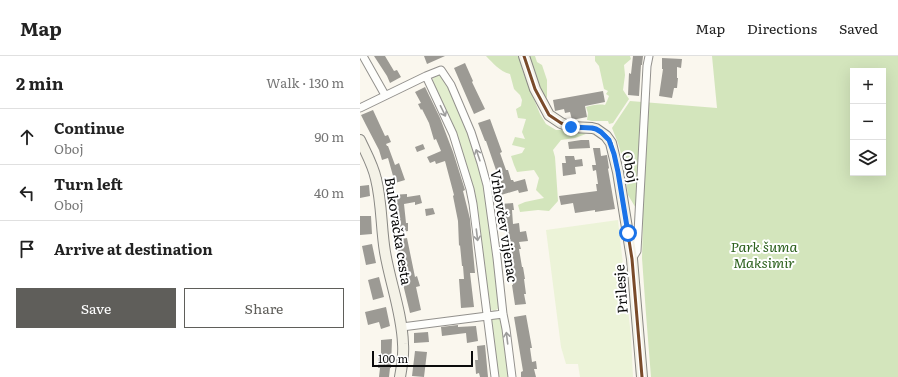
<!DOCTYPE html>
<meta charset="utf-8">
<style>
body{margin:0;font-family:Literata,serif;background:#f6f6f6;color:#222}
.controls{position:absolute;right:12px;top:12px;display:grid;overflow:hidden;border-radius:0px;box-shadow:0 4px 16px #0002}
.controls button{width:36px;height:36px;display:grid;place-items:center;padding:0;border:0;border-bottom:1px solid #e0e0e0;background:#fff;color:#222;font:20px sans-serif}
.scale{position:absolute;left:12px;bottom:10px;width:101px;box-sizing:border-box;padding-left:4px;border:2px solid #0b0b0b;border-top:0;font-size:11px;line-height:14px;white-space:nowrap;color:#0b0b0b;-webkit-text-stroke:3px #fff;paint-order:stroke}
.stop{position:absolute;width:12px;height:12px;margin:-9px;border:3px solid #1a73e8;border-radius:50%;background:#fff}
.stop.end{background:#1a73e8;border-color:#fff;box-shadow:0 1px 4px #0008}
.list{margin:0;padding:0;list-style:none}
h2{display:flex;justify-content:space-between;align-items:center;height:52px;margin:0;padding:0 16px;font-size:17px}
h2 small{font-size:13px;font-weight:400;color:#767676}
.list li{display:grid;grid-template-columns:26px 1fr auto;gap:12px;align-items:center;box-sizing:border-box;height:56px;padding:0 16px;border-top:1px solid #e0e0e0}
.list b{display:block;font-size:15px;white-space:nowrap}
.list p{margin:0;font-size:13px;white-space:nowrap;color:#767676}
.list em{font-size:13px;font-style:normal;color:#767676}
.actions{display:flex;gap:8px;padding:12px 16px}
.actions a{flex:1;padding:9px 0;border:1px solid #5f5e5a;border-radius:0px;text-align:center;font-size:14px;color:#5f5e5a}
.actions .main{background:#5f5e5a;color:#fff}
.icon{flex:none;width:22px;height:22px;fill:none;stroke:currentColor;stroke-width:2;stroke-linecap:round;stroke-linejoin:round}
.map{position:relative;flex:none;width:538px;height:321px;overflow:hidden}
header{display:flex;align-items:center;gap:24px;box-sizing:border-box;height:56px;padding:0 20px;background:#fff;border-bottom:1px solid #e0e0e0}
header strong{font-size:19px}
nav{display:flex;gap:22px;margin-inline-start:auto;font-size:14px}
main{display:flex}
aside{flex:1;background:#fff}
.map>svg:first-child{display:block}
</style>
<header>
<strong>Map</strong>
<nav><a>Map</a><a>Directions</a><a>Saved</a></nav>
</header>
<main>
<aside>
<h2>2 min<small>Walk · 130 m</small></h2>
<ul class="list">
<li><svg class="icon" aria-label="ahead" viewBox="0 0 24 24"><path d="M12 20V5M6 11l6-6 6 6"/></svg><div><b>Continue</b><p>Oboj</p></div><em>90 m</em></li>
<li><svg class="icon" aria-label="left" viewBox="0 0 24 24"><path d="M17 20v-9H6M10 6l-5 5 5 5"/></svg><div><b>Turn left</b><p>Oboj</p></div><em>40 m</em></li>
<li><svg class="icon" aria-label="arrive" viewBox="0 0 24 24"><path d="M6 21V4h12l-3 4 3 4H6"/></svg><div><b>Arrive at destination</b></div></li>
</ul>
<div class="actions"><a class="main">Save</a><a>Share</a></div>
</aside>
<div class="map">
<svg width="538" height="321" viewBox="0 0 538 321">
<rect width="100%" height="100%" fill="#faf7ee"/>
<!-- green -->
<path fill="#e2eece" d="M78,19L82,20L84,21L105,69L124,127L140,245L139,252L134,255L130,253L116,149L95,74L73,26V22Z
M137,261L141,264L150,321H137L131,265L133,263Z"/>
<!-- forest -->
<path fill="#d3e5bc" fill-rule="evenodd" d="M126,0H159L163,16L180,58L186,68L196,74H216L226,78L215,82L201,84L193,94L195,101L198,145L189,155L178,154L160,156L158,149L165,146L184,142L176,134L179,122L174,114L157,116L154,109L151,100L162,97L165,92L152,89L155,81L165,83L162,76L166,63L158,62L156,53L161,50L162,44L160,39L154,33L150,18C139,15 133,7 126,0Z
M168,0H175L177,6L182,9L187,24V42L180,35Z
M235,0H270L271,3L264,9L265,19L263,34L269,43L253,67L249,68L248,65H232L227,64L228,57L226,51C232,49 239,48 245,49L247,45L249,40L246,38L248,35L244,33L239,10L235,5Z
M352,0H538V321H291L286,258L282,202L283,164L268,139L263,104L258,87L252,72L270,45L357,52ZM493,15H523V117H493Z"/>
<!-- pitch -->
<path fill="#ecf3d8" d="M258,164L271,280L273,321H220L218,308H206L201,291L186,174Z"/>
<!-- building -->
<path fill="#9c9a94" d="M14,0H25L34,15L37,14L41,21L30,27L27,20Z
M64,0H85L67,8Z
M273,0H283L282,9H281L279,40L268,39L269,17L271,18Z
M302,2L322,3L321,12L317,11V22H318L317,32H314L312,42L299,40L303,13H302Z
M105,7L113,25L112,26L125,53L114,58L94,12Z
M65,31L80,62L93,96L105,134L103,135L110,163L115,217H110L114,251L101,252L99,223H104L103,210H102L100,189L99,190L98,165L93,140L94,139L85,105L76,108L75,105L70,107L67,101L81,95L76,83L74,84L69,67L62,53L61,54L58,48L61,47L55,36Z
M243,35L245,46L225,50L227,61L212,64L210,56L205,57L204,53L195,55L193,44Z
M13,54L25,80L28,79L31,86L26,88L27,90H28L35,109L39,107L45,124L35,127L28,102L22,104L19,94L6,69L1,59Z
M130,63L142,96L140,97L146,114H148L151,124H153L154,126L165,123L168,135L159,137L158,134L141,139L135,118L137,117L126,85H125L118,67Z
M221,84H229L230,92L209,93L208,86Z
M63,88L65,93L57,96L55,91Z
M233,92H240L241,100L247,99L249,112L248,113L255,153L235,156V154L215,157L213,147L201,149L199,140L237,135L236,128H238L236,114L233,115L232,109H236Z
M205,100H214L215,104L222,103L223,110L215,111L216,118L203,120L202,107H206Z
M9,129L10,140L0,142V130Z
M47,138V141L60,139L62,147L55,149V146L44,148L46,167H48V175L34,177L31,139Z
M153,147L154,154H152L153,168L159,167L160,176L166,175L168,185L159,186L161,193H159L162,211H163L165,223H164L166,238H164L166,248L155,249L152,229H153L148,202L150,201L144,165L143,166L141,148Z
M73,152L75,158L66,160L65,153Z
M0,160H11L12,178L0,179Z
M47,182L55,221L57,220L60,230L56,231L61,254L50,257L42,224L43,223L35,184Z
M12,188L16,207L6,209L2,190Z
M19,221L24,241L13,244L8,224Z
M26,251L30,270L21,273L19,266L8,269L5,256Z
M166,259L172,292H170L172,306L176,305L177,313H174L176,321H161V316L163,315L154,261Z
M98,269V271L116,270L118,285L107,287L106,277L82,280L81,271Z
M68,276L69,286L54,287V277Z
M32,283L31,312H30L29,321H19L20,312H18V302H21V284Z
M125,289L128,321H120L119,317L116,318L115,304H118L117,290Z
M55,295L67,296L64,321L52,320Z"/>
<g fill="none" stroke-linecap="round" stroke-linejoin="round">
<!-- street casing -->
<g stroke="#93918d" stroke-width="9">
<path id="street" d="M3,0L25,39
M66,20L93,78L110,133L113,148L135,321
M0,52L66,20L81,14L91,29L111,76L121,107L127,129L137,202L143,258L146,273L152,321
M272,203L277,195L287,10L289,0
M42,271L143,258"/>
</g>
<!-- secondary casing -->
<g stroke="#898884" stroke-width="12">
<path id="secondary" d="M164,0L175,33L189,59L201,67L211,71L232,72L236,73L246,80L251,87L258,116L272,203L282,321
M0,84C6,97 13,109 16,123C22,147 21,172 25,196C30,226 42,257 43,288C44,299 42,310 40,321"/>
</g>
<!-- street -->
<use href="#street" stroke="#fefefc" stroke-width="7"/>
<!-- secondary -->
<use href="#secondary" stroke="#f4f2e7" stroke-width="10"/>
<!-- bus-1 casing -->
<g stroke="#fff" stroke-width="6">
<path id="bus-1" d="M164,0L175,33L189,59L201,67L211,71L236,73L246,80L251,87L258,116L272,203L282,321"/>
</g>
<!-- bus-1 -->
<use href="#bus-1" stroke="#7a4b2a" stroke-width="3"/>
</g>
<!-- one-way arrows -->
<defs><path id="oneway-shaft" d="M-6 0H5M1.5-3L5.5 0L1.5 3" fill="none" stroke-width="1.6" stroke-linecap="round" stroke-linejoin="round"/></defs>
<g stroke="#9d9d9c">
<use href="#oneway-shaft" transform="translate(83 55) rotate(64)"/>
<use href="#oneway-shaft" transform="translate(118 99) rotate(-109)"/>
<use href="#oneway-shaft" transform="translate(117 179) rotate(83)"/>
<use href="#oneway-shaft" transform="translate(147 282) rotate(-97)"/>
</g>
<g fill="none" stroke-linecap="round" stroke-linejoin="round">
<!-- route -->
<path stroke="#1a73e8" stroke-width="5" d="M211,71L232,72L236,73L241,76L249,84L254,98L258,116L268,177"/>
</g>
<g text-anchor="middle" stroke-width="4" stroke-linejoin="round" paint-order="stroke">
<!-- street labels -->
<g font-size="14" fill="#0b0b0b" stroke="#fff">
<text transform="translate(270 111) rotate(78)" y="5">Oboj</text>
<text transform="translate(144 170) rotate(81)" y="5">Vrhovčev vijenac</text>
<text transform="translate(38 175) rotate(81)" y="5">Bukovačka cesta</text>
<text transform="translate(261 233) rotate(-94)" y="5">Prilesje</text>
</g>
<!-- park labels -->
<g font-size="14" font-style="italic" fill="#2c601d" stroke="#fff">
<text x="404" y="196">Park šuma<tspan x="404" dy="16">Maksimir</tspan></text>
</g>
</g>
</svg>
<div class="controls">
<button>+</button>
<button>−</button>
<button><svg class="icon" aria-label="layers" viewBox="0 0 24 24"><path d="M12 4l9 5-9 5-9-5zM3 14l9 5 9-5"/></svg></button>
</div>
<div class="scale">100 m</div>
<div class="stop" style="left:268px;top:177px"></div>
<div class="stop end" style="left:211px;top:71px"></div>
</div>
</main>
